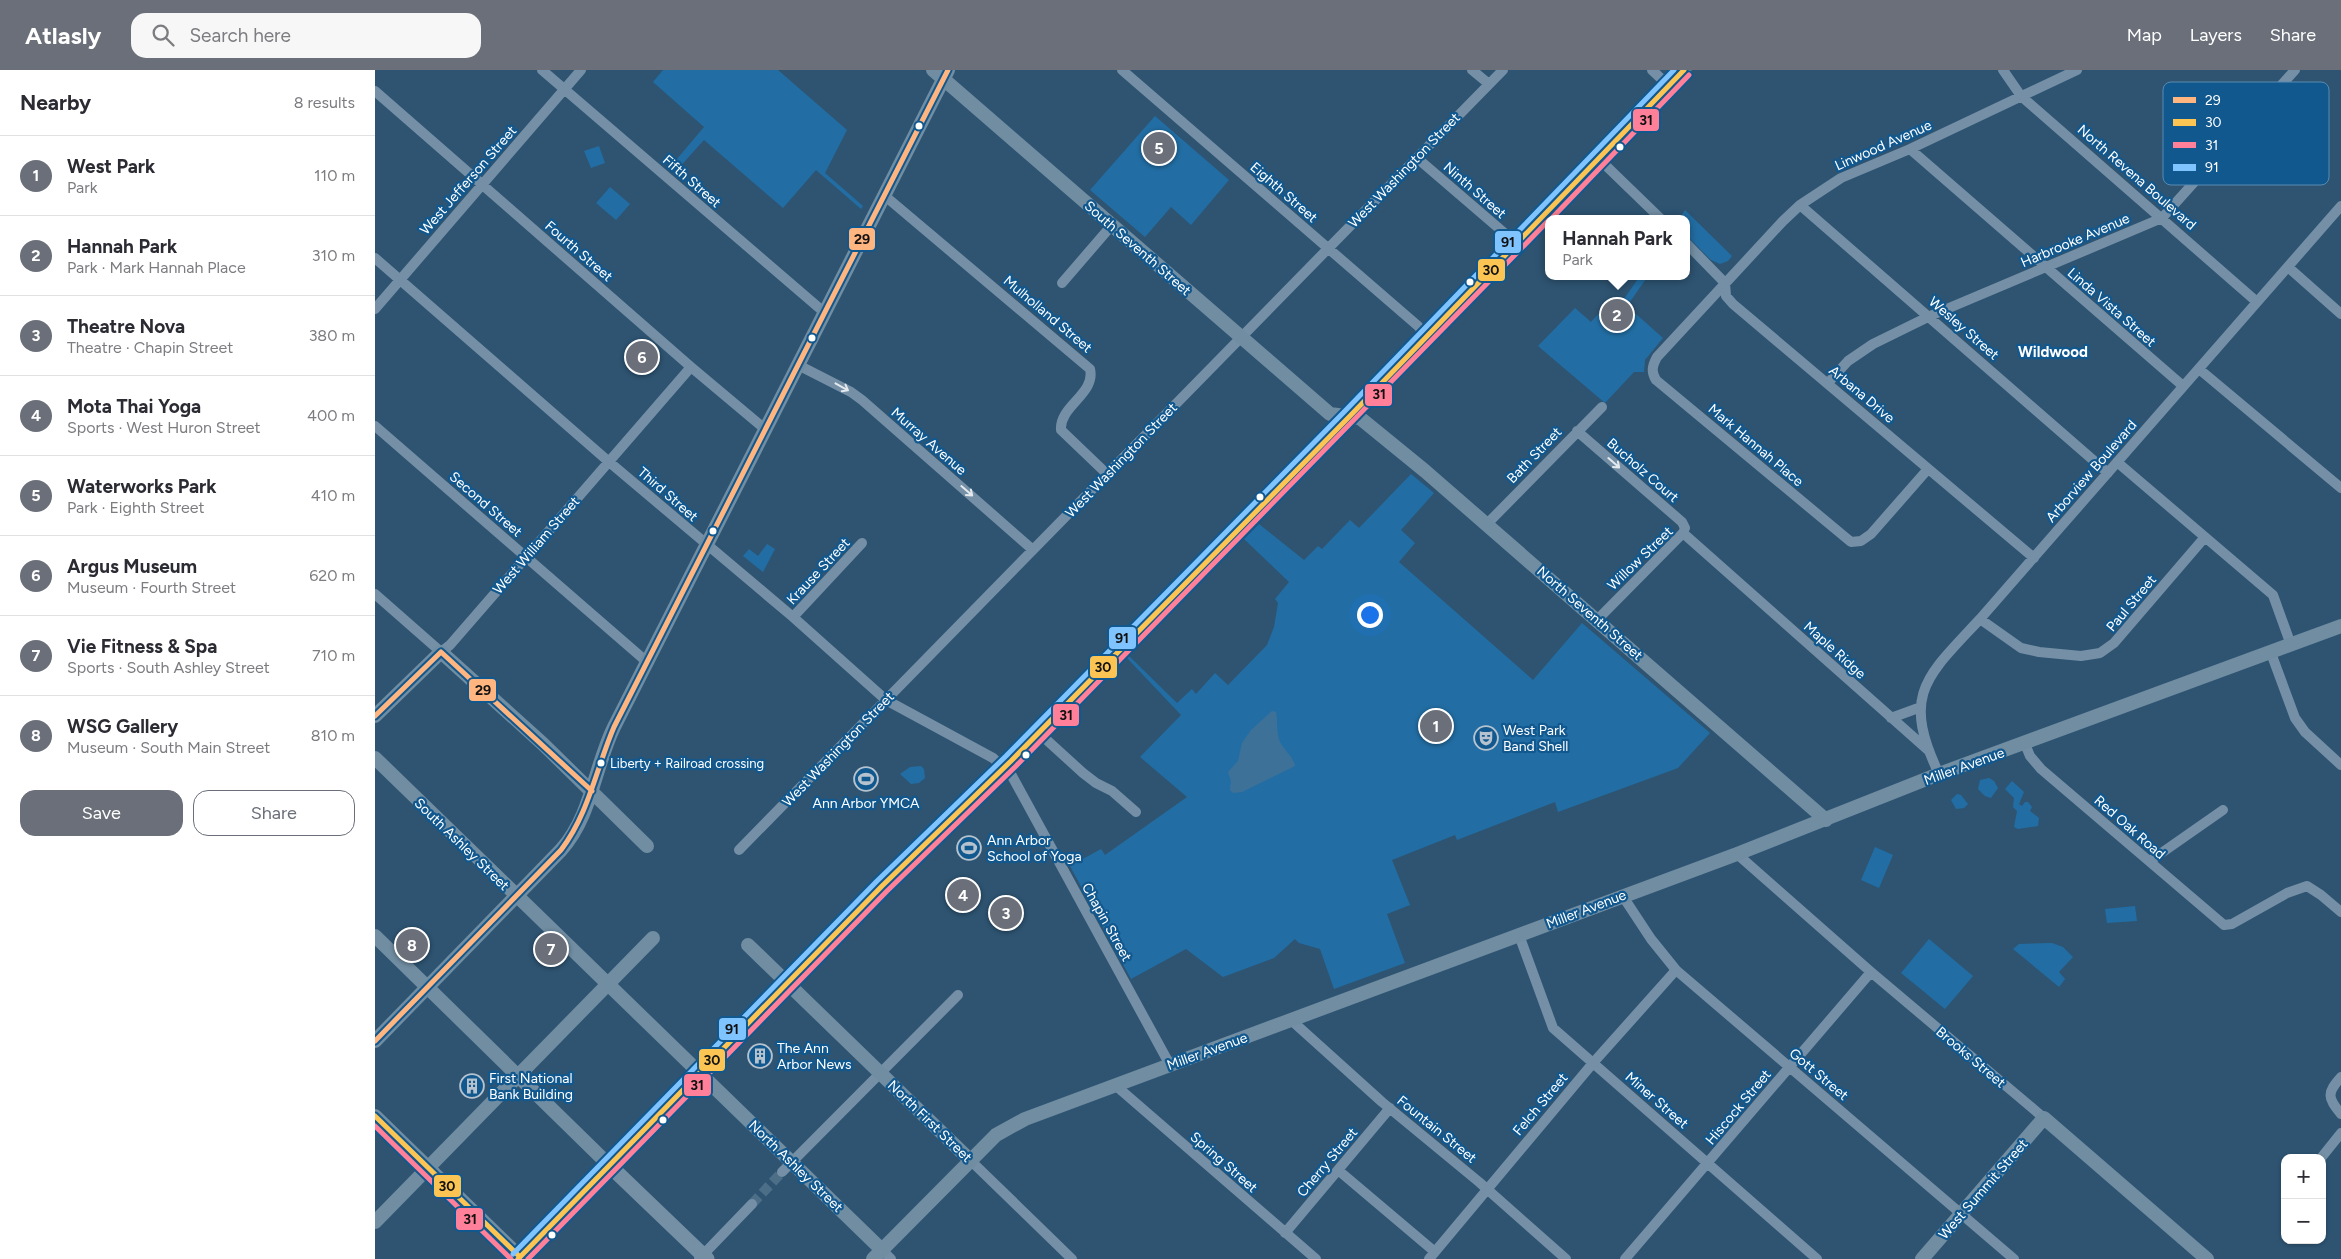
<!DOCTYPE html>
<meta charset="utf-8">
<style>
body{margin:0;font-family:Figtree,sans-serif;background:#f7f7f7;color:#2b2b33}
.controls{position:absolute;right:15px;bottom:15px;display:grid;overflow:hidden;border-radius:10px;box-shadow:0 1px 4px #0004}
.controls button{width:45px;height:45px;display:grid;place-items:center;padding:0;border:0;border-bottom:1px solid #e1e1e2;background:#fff;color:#2b2b33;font:25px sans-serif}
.you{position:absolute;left:994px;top:544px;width:18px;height:18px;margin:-12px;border:4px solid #fff;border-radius:50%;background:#1a73e8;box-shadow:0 0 0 8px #1a73e833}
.badge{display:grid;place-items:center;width:32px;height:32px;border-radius:50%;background:#6a6f79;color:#fff;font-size:16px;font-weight:700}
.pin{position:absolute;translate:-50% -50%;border:2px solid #fff;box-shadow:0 1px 5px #0006}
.popup{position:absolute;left:1170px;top:145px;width:145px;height:65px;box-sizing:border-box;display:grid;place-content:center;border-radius:10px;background:#fff;filter:drop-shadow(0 1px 4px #0005);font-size:16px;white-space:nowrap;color:#7c7c81}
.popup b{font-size:19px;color:#2b2b33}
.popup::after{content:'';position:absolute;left:50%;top:100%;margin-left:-10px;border:10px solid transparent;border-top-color:#fff}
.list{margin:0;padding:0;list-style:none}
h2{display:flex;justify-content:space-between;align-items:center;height:65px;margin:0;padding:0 20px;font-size:21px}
h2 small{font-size:16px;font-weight:400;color:#7c7c81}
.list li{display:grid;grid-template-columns:32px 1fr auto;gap:15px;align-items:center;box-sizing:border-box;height:80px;padding:0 20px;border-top:1px solid #e1e1e2}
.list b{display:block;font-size:19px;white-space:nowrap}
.list p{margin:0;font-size:16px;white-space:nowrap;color:#7c7c81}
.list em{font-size:16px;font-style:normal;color:#7c7c81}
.actions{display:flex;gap:10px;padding:15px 20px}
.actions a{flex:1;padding:11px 0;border:1px solid #6a6f79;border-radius:15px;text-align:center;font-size:18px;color:#6a6f79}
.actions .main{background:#6a6f79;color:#fff}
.icon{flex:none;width:28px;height:28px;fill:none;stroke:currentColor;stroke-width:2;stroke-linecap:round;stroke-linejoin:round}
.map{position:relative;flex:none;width:1966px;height:1189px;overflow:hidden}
header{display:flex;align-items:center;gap:30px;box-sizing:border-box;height:70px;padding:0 25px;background:#6a6f79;color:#fff}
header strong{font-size:24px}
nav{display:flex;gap:28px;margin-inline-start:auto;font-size:18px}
.search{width:350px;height:45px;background:#f7f7f7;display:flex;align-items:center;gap:12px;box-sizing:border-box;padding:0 18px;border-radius:15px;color:#7c7c81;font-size:19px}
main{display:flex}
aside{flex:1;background:#fff}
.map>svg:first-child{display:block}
</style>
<header>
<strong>Atlasly</strong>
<div class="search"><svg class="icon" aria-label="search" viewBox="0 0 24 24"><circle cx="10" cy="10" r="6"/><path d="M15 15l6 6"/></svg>Search here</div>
<nav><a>Map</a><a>Layers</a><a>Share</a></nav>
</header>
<main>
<aside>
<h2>Nearby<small>8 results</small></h2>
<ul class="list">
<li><span class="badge">1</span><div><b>West Park</b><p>Park</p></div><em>110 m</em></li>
<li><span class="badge">2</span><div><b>Hannah Park</b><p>Park · Mark Hannah Place</p></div><em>310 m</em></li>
<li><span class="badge">3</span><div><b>Theatre Nova</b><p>Theatre · Chapin Street</p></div><em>380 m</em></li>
<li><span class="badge">4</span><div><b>Mota Thai Yoga</b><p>Sports · West Huron Street</p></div><em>400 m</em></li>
<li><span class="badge">5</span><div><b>Waterworks Park</b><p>Park · Eighth Street</p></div><em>410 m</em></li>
<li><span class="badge">6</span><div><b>Argus Museum</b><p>Museum · Fourth Street</p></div><em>620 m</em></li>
<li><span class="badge">7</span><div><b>Vie Fitness &amp; Spa</b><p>Sports · South Ashley Street</p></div><em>710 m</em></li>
<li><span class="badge">8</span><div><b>WSG Gallery</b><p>Museum · South Main Street</p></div><em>810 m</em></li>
</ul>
<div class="actions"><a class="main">Save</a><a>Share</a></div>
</aside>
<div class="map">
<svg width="1966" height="1189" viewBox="0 0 1966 1189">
<rect width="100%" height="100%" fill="#2e5472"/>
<!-- green -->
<path fill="#226ea4" d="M288,0H403L472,60L450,103L488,136L486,139L441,100L408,138L329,70L301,101L296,96L329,57L278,12Z
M780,46L854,110L816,155L796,137L770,167L715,120Z
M224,76L230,93L216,98L209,81Z
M235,117L255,134L241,150L221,133Z
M1310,140L1357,186L1353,191L1345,194L1336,190L1311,165V149H1304Z
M1265,206H1273L1252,236L1288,268L1270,290L1269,302H1259L1230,333L1163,276L1200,238L1216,252L1234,232L1244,236Z
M1036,404L1059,423L1026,460L1040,473L1024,492L1158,610L1207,553L1335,663L1303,698L1183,742L1180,732L1082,770L1080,765L1017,790L1035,835L1012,844L1030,893L959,919L945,879L924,873L920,869L899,888L848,907L811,879L756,909L695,796L726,779L730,785L812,727L765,687L806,645L752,588L754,586L802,633L817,619L821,624L840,603L853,615L892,575L899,557L903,533L900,529L914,512L869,469L884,454L929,490L943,476L947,479L975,450L984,458Z
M392,474L400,479L388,502L368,486L374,479L383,486Z
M546,696L549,699L550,708L544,713L536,714L525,704L535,697Z
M1614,708L1619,711L1623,718L1616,728L1610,726L1603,719L1605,710Z
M1637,711L1649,722L1644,734L1647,736L1650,732H1653L1657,737L1655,741L1664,748L1663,756L1643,759L1639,757L1642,741L1638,737L1639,728L1630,719Z
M1582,724L1586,725L1593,734L1589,738L1581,739L1576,730Z
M1500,777L1518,785L1504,818L1486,810Z
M1760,836L1762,851L1732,853L1730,839Z
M1554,869L1598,906L1570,939L1526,903Z
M1677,873L1688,877L1698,887L1684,902L1690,909L1684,917L1638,879L1644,874Z"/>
<!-- water -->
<path fill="#3e7198" d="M897,641L901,642C903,652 901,662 905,672C909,680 919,688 920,696L867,722L858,723L855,720L856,711L853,702L863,691L867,673L876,660Z"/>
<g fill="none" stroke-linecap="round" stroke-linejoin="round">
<!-- street-tunnel -->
<path stroke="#4d6e87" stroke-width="10" stroke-dasharray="10 5" stroke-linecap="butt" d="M377,1134L407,1102"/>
<!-- street -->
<path stroke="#7590a6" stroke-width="10" d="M167,0L450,243
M747,0L1043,256L1051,266
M1097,0L1114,14
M1277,0L1294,16
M1628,0L1646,26L1882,232
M0,21L316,297L391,360
M1535,79L1808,316
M1042,88L1141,173
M1223,88L1286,149
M510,126L715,299C721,324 684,336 686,360L732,404
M1425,135L1733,403
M1311,173L1350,213L1351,226L1358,234L1659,488
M0,188L233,391L418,547L511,630L618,688L637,706L795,995
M1913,197L1966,244
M687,213L737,155
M0,239L206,0
M423,295L476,322L487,330L658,480
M1824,299L1966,418
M1453,313L1473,291L1498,274L1555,246L1787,148L1920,0
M0,356L272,592
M1202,361L1307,452L1310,458L1308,463
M1742,392L1898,525L1916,575
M1553,399L1496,464L1486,471L1476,472L1281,310C1276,302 1277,296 1282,287L1408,151L1425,135L1466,108L1535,79L1702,0
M1112,454L1227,337
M1308,463L1553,680
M0,524L66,582L75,575L316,297
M418,547L487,473
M1605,549L1646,578L1664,582L1706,586L1725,583L1739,573L1830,467
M1222,550L1308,463
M1896,583L1920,648L1930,662L1966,695
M1516,648L1546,637
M664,663L708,703L721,713L737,721L761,742
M1650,674L1655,686L1666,699L1849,855L1857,854L1912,823L1932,816L1946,825L1966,842
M1564,704C1526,624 1551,607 1605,549L1966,136
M364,780L1128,0
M1362,784L1496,902L1669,1048
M1775,791L1848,740
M1247,825L1276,869L1301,900L1639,1189
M1144,865L1178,958L1442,1189
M916,950L1007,1032L1104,1112L1191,1189
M1966,1007C1952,1023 1952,1027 1966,1044
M740,1015L941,1189
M1946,1088L1966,1063
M595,1090L697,1189
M963,1100L1060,1182
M407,1102L583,925
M910,1163L1015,1038
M507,1180L516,1189
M324,1189L377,1134
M1054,1189L1218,993L1301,900
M1250,1189L1496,902"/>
<!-- secondary -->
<path stroke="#718da2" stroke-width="14" d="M558,0L955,344L985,348L1050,401L1451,750
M0,646L66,582L168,674L272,776
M0,688L507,1180
M0,866L235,1096
M373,875L595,1090
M0,971L186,780C217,745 219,698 239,657L573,0
M0,1046L147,1189
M0,1152L278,868
M498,1189L621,1065L650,1049L1362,784L1564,704L1966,556
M1547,1189L1669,1048L1832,1189"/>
<!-- primary -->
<path stroke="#7590a5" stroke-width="15" d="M235,1096L332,1189
M143,1189L507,816L636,691L974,347L1309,0"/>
<!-- bus-1 casing -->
<g stroke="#11588f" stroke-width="9">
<path id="bus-1" d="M0,646L66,582L217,721
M0,971L186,780C214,743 221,699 239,657L573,0"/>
</g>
<!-- bus-2 casing -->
<g stroke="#11588f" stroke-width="9">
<path id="bus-2" d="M0,1046L145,1187
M143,1189L507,816L636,691L974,347L1309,0"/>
</g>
<!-- bus-3 casing -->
<g stroke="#11588f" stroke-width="9">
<path id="bus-3" d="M1176,149L1314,5
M0,1056L136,1189
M153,1189L512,821L641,696L1173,151"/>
</g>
<!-- bus-4 casing -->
<g stroke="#11588f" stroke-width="9">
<path id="bus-4" d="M138,1184L502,811L631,686L969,342L1299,0"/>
</g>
<!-- bus-1 -->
<use href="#bus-1" stroke="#ffb580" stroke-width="5"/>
<!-- bus-2 -->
<use href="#bus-2" stroke="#fcc553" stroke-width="5"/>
<!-- bus-3 -->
<use href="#bus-3" stroke="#ff8098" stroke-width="5"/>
<!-- bus-4 -->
<use href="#bus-4" stroke="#80c4ff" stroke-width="5"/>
</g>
<!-- one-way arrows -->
<defs><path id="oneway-shaft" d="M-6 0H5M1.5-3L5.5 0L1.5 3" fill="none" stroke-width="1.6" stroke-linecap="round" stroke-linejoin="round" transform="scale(1.25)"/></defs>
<g stroke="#e3e9ed">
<use href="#oneway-shaft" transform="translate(467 317) rotate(29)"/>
<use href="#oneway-shaft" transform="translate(1239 393) rotate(41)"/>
<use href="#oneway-shaft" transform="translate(592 421) rotate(41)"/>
</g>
<!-- icons -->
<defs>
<g id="theatre-ring" transform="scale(1.25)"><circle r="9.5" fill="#11588f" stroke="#b6c3ce" stroke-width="1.5"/><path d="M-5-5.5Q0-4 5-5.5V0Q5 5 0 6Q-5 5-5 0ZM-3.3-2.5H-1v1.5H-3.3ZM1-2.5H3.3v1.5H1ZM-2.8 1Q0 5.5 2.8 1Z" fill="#b6c3ce"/></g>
<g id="stadium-ring" transform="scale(1.25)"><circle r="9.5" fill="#11588f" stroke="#b6c3ce" stroke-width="1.5"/><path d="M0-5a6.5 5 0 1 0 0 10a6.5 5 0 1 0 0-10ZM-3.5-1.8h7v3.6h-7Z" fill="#b6c3ce"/></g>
<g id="building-ring" transform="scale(1.25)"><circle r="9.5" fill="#11588f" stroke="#b6c3ce" stroke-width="1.5"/><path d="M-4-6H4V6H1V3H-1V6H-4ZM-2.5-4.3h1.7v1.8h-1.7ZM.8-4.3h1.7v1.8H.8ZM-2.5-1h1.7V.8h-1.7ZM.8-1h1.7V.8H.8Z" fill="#b6c3ce"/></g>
</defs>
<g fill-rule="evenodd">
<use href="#theatre-ring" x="1111" y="668"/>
<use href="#stadium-ring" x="491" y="709"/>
<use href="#stadium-ring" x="594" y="778"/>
<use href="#building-ring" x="385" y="986"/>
<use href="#building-ring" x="97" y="1016"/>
</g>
<!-- markers -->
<g fill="#fff" stroke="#11588f" stroke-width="2">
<circle cx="544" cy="56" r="4.5"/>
<circle cx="1245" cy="77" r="4.5"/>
<circle cx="1095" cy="212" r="4.5"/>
<circle cx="437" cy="268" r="4.5"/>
<circle cx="885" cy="427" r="4.5"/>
<circle cx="338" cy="461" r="4.5"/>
<circle cx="651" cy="685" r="4.5"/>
<circle cx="226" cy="693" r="4.5"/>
<circle cx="288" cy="1050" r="4.5"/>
<circle cx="177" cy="1165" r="4.5"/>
</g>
<g text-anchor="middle" stroke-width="4.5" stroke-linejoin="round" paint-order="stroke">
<!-- bus labels -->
<g font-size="13" fill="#fff" stroke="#11588f" text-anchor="start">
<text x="235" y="698">Liberty + Railroad crossing</text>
</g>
<!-- street labels -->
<g font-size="14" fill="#fff" stroke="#11588f">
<text transform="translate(1508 75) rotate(-24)" y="5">Linwood Avenue</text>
<text transform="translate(1029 100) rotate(-46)" y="5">West Washington Street</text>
<text transform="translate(1762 107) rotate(41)" y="5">North Revena Boulevard</text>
<text transform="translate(93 110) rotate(-49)" y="5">West Jefferson Street</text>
<text transform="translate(317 111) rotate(41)" y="5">Fifth Street</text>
<text transform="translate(1100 120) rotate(41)" y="5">Ninth Street</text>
<text transform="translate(909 122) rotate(41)" y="5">Eighth Street</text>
<text transform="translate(1700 170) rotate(-23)" y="5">Harbrooke Avenue</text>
<text transform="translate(763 178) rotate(41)" y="5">South Seventh Street</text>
<text transform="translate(204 181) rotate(41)" y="5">Fourth Street</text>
<text transform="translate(1737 237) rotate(41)" y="5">Linda Vista Street</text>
<text transform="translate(673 244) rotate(40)" y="5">Mulholland Street</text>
<text transform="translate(1589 258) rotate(41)" y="5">Wesley Street</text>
<text transform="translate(1487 324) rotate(40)" y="5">Arbana Drive</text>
<text transform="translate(554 371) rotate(41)" y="5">Murray Avenue</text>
<text transform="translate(1381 375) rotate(40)" y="5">Mark Hannah Place</text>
<text transform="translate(1159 385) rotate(-46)" y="5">Bath Street</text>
<text transform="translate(746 390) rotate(-46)" y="5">West Washington Street</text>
<text transform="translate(1268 400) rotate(41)" y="5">Bucholz Court</text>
<text transform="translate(1716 401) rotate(-49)" y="5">Arborview Boulevard</text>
<text transform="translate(293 424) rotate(41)" y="5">Third Street</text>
<text transform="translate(111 434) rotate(41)" y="5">Second Street</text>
<text transform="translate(161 475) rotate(-49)" y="5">West William Street</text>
<text transform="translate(1265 488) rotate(-44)" y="5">Willow Street</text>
<text transform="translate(443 501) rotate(-47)" y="5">Krause Street</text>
<text transform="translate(1756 533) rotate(-50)" y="5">Paul Street</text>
<text transform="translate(1215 543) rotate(41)" y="5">North Seventh Street</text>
<text transform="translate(1460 580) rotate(42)" y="5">Maple Ridge</text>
<text transform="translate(463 679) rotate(-46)" y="5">West Washington Street</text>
<text transform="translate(1589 696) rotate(-20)" y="5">Miller Avenue</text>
<text transform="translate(1755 757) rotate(41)" y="5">Red Oak Road</text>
<text transform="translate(87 774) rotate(44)" y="5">South Ashley Street</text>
<text transform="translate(1211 839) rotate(-21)" y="5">Miller Avenue</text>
<text transform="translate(732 852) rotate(61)" y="5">Chapin Street</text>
<text transform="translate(832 981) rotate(-20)" y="5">Miller Avenue</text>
<text transform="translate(1596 987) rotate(40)" y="5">Brooks Street</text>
<text transform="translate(1444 1004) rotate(40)" y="5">Gott Street</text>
<text transform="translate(1282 1030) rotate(41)" y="5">Miner Street</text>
<text transform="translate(1165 1034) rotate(-50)" y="5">Felch Street</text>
<text transform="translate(1363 1037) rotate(-50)" y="5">Hiscock Street</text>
<text transform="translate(555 1051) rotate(44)" y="5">North First Street</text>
<text transform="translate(1062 1059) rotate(39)" y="5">Fountain Street</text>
<text transform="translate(849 1092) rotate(41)" y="5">Spring Street</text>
<text transform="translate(952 1092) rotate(-50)" y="5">Cherry Street</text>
<text transform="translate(421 1096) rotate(44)" y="5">North Ashley Street</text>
<text transform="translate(1608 1119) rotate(-49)" y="5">West Summit Street</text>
</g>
<!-- poi labels -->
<g font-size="14" fill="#fff" stroke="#11588f" text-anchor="start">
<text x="1128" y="665">West Park<tspan x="1128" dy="16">Band Shell</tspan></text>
<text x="491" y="738" text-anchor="middle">Ann Arbor YMCA</text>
<text x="612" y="775">Ann Arbor<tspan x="612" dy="16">School of Yoga</tspan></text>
<text x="402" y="983">The Ann<tspan x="402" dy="16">Arbor News</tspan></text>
<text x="114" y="1013">First National<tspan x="114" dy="16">Bank Building</tspan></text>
</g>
<!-- neighbourhood labels -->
<g font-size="15" font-weight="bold" fill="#fff" stroke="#11588f">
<text x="1678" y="287">Wildwood</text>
</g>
</g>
<!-- legend -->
<rect x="1788" y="12" width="166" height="103" rx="8" fill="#11588f" stroke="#588ab1" stroke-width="1"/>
<rect x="1798" y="27" width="23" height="6" fill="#ffb580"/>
<rect x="1798" y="49" width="23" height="7" fill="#fcc553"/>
<rect x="1798" y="72" width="23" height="6" fill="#ff8098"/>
<rect x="1798" y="94" width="23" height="7" fill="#80c4ff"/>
<g font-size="14" fill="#fff">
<text x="1830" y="35">29</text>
<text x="1830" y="57">30</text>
<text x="1830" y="80">31</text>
<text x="1830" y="102">91</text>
</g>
<g stroke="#11588f" stroke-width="2">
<rect x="1257" y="38" width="28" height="24" rx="5" fill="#ff8098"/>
<rect x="473" y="157" width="28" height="24" rx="5" fill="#ffb580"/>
<rect x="1119" y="160" width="28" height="24" rx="5" fill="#80c4ff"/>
<rect x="1102" y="188" width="29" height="24" rx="5" fill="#fcc553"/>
<rect x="989" y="313" width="29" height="24" rx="5" fill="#ff8098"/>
<rect x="733" y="556" width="29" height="24" rx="5" fill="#80c4ff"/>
<rect x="714" y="585" width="29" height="24" rx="5" fill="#fcc553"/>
<rect x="93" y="608" width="29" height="24" rx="5" fill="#ffb580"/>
<rect x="677" y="633" width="28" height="24" rx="5" fill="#ff8098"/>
<rect x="343" y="947" width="29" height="24" rx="5" fill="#80c4ff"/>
<rect x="323" y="978" width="28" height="24" rx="5" fill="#fcc553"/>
<rect x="308" y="1003" width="29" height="24" rx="5" fill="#ff8098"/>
<rect x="58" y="1104" width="29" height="24" rx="5" fill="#fcc553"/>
<rect x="80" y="1137" width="29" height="24" rx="5" fill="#ff8098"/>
</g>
<g font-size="14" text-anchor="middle" font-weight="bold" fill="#111">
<text x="1271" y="55">31</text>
<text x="487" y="174">29</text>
<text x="1133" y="177">91</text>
<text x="1116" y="205">30</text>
<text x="1004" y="329">31</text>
<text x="747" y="573">91</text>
<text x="728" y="602">30</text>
<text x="108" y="625">29</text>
<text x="691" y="650">31</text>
<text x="357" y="964">91</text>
<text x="337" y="995">30</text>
<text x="322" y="1020">31</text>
<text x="72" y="1121">30</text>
<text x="95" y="1154">31</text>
</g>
</svg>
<div class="controls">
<button>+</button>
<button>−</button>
</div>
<div class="you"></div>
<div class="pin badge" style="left:1061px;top:656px">1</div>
<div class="pin badge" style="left:1242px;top:245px">2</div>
<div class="popup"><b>Hannah Park</b>Park</div>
<div class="pin badge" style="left:631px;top:843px">3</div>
<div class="pin badge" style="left:588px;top:825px">4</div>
<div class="pin badge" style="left:784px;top:78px">5</div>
<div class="pin badge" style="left:267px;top:287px">6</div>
<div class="pin badge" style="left:176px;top:879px">7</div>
<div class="pin badge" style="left:37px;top:875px">8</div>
</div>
</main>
